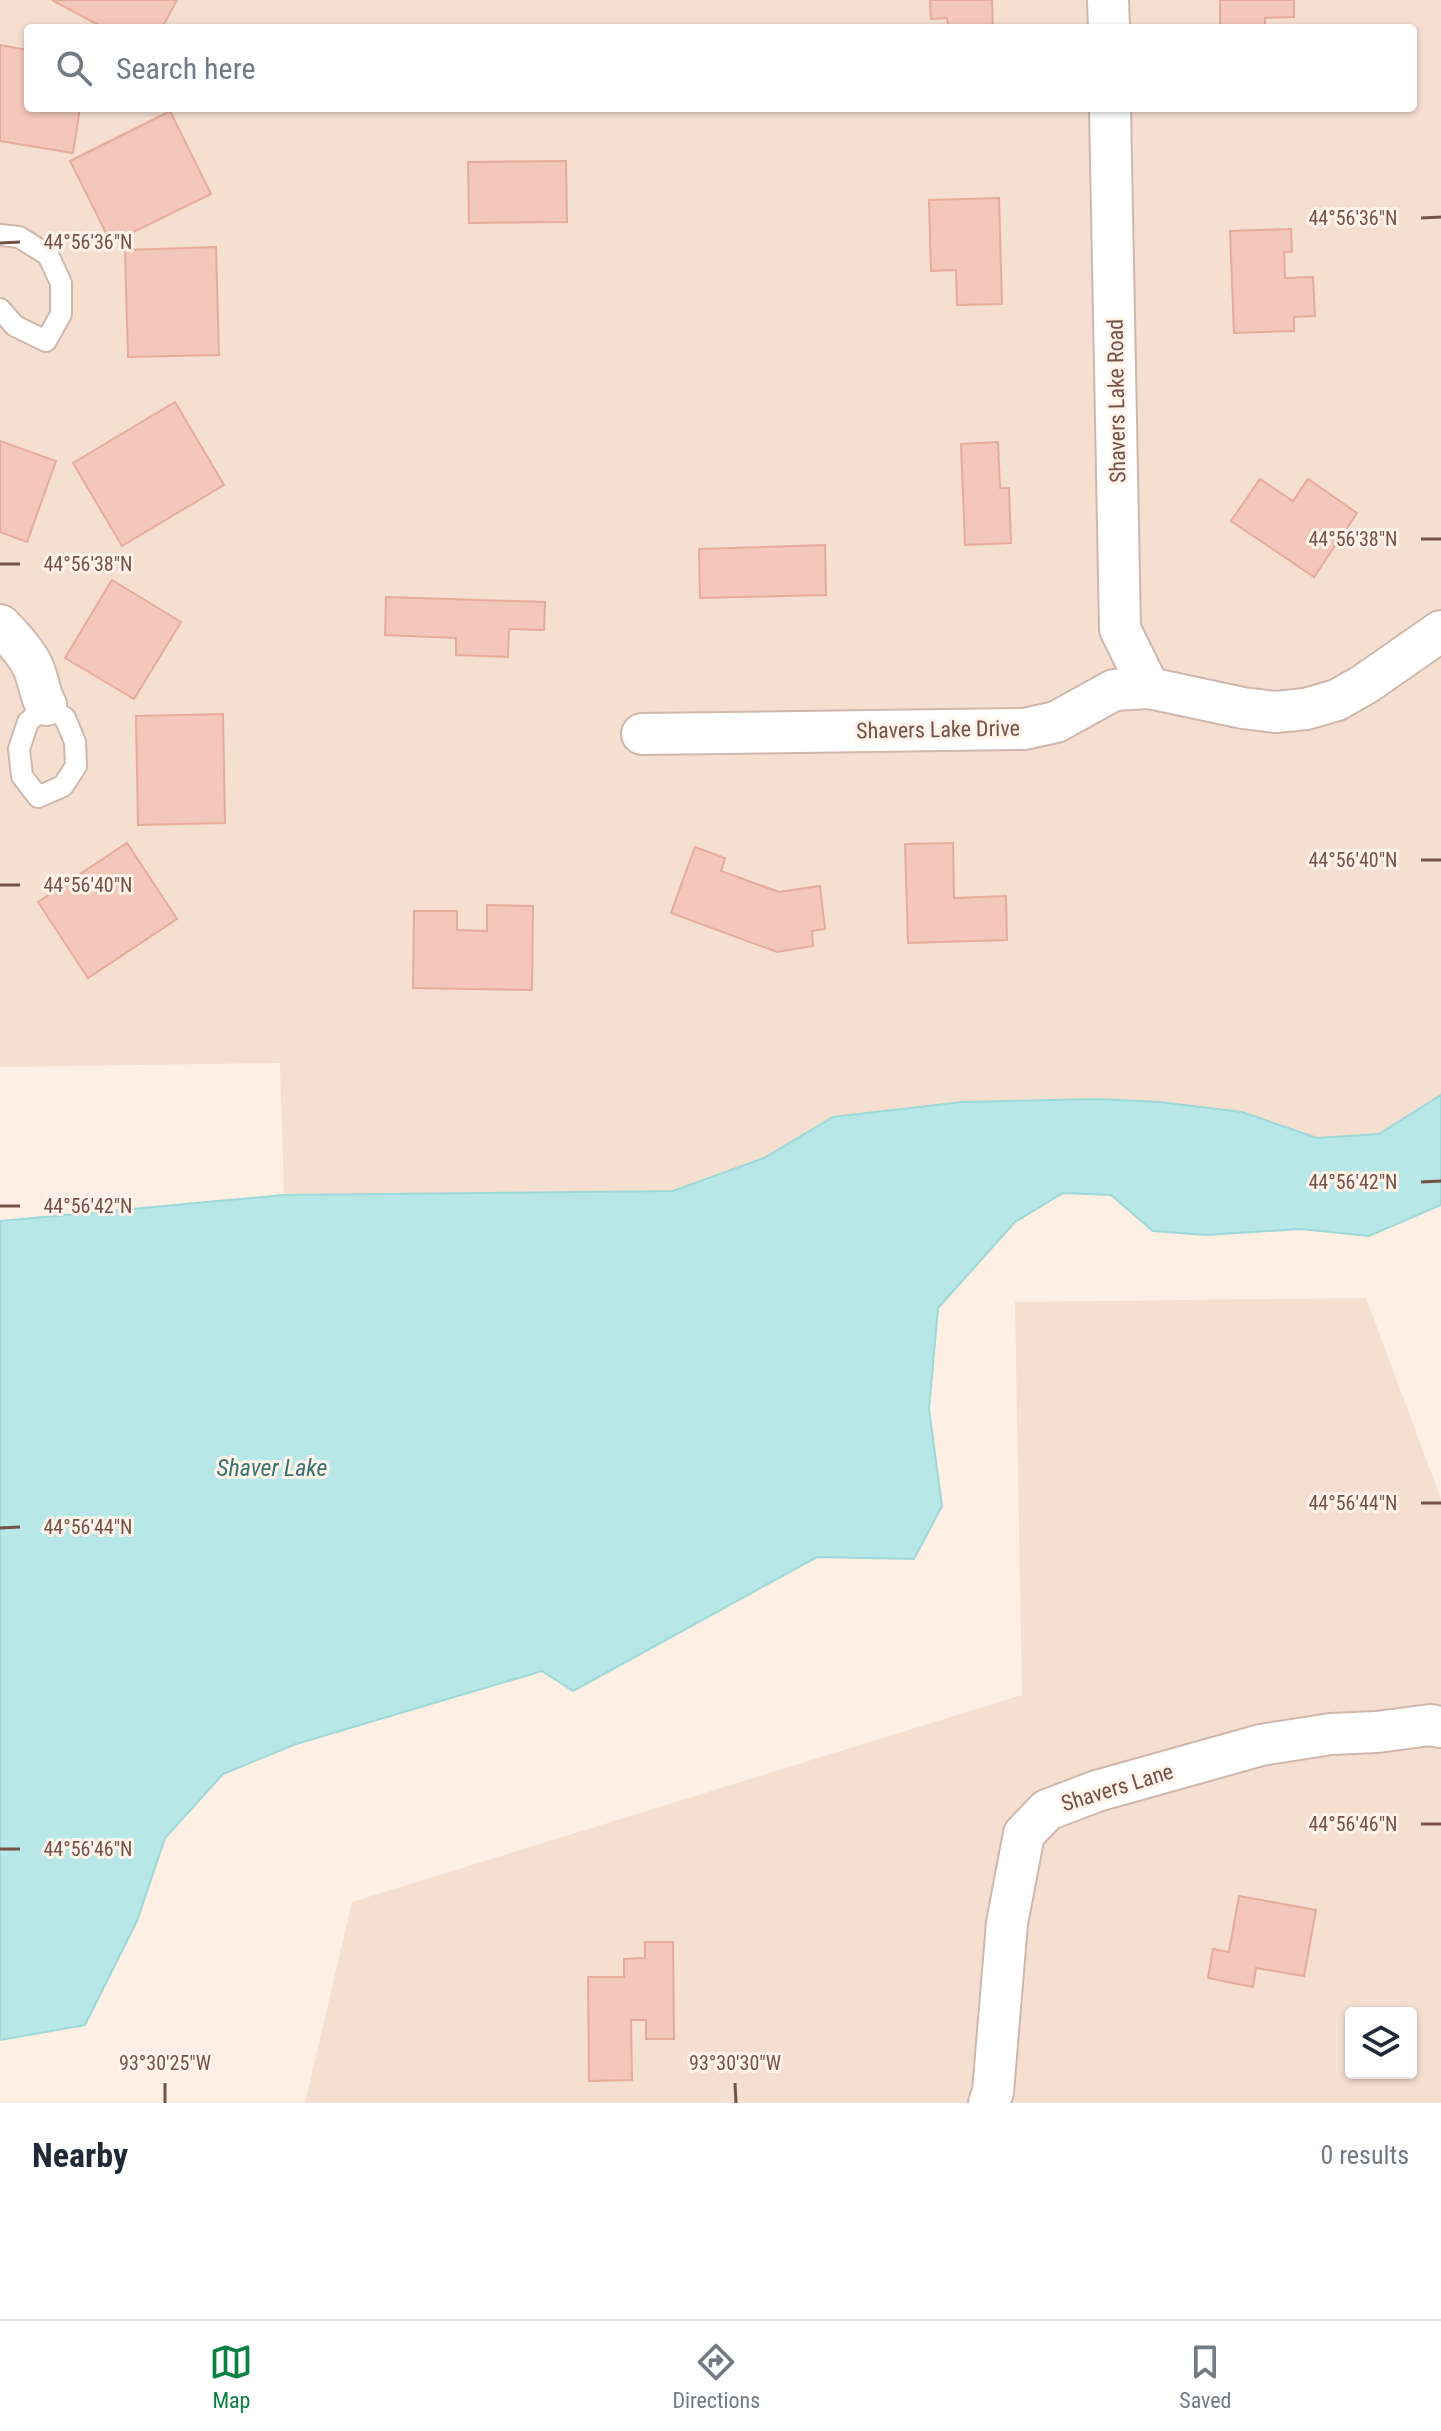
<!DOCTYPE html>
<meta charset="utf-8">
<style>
body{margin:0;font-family:"Roboto Condensed",sans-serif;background:#f6f6f7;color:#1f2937}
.controls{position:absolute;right:24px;bottom:24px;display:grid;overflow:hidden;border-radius:8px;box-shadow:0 2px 6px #0004}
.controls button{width:72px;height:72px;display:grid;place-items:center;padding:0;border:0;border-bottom:2px solid #e0e1e3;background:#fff;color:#1f2937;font:40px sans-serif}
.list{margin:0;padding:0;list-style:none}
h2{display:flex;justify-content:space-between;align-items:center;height:104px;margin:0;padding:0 32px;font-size:34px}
h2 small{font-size:26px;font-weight:400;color:#747a83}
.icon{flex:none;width:44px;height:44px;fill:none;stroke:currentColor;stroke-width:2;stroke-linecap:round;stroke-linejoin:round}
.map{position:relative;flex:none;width:1441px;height:2103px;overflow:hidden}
.search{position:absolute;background:#fff;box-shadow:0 2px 6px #0004;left:24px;right:24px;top:24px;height:88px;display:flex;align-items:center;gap:20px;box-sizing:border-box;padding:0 28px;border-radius:8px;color:#747a83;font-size:30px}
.sheet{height:216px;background:#fff}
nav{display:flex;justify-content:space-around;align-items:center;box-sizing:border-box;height:112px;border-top:2px solid #e0e1e3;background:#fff;font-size:22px;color:#747a83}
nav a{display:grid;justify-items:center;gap:4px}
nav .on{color:#0b8043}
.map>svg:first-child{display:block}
</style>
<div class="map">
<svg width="1441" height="2103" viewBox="0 0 1441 2103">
<rect width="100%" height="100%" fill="#fdefe3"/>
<!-- residential -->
<path fill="#f5dfd1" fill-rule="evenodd" d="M0,0H1441V1095L1379,1134L1317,1138L1242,1112L1160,1102L1098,1099L962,1102L833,1117L764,1158L673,1191L284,1195L280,1063L0,1067ZM28,28H1413V108H28Z
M1366,1298L1441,1499V2103H305L352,1902L1022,1695L1015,1302ZM1351,2013H1411V2073H1351Z"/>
<!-- water -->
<path fill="#b7e7e6" stroke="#9dd9d9" stroke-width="2" d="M1441,1095V1205L1369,1236L1301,1229L1206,1235L1153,1231L1111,1195L1063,1193L1015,1222L938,1308L929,1409L942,1506L914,1559L817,1557L573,1691L542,1671L296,1744L223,1774L165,1838L137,1921L85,2025L0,2040V1221L284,1195L673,1191L764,1158L833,1117L962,1102L1098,1099L1160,1102L1242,1112L1317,1138L1379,1134Z"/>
<!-- building -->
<path fill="#f3c8ba" stroke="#e6ab9a" stroke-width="2" d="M52,0H177L162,28H104Z
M930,0H992L993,28H948L947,18L931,19Z
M1220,0H1294V17L1265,18V28H1220Z
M0,45L28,50V108H80L73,153L0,141Z
M170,111L211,194L111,243L70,161Z
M566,161L567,222L469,223L468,162Z
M999,198L1002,304L957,305L956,270L931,271L929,200Z
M1291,229L1292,252H1284L1285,278L1313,277L1315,316L1294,317V331L1234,333L1230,231Z
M216,247L219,355L128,357L125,250Z
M175,402L224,485L122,546L73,463Z
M0,441L56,461L27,542L0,532Z
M998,442L1000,488H1009L1011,543L965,545L961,444Z
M1260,479L1293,501L1308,479L1357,513L1314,577L1231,521Z
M825,545L826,595L700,598L699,549Z
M112,580L181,622L134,699L65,658Z
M386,597L545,602L544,630L509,629L508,657L456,655V638L385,635Z
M223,714L225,823L138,825L136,716Z
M127,843L177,919L88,978L38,902Z
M953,843L954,898L1006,896L1007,940L908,943L905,844Z
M695,847L725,858L721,871L779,892L820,886L825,929L812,931L813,946L777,952L671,913Z
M487,905L533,906L532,990L413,988L414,911H457V930L487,931Z
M1239,1896L1316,1910L1304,1976L1256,1968L1253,1987L1208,1978L1213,1949L1229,1952Z
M645,1942H673L674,2039H646V2020H631L632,2080L589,2081L588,1977H624V1959L645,1958Z"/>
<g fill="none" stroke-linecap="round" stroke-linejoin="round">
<!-- lane casing -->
<g stroke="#d0b7ac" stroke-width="24">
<path id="lane" d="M0,235L19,237L48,255L61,283V314L46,341L15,326L0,309
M46,705L65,718L75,742L76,766L63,786L38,797L22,776L19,749L28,722Z"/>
</g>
<!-- street casing -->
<g stroke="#d0b7ac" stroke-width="44">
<path id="street" d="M1108,0L1109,28
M1110,108L1120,629L1149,688
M0,625C12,637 26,652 33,667C39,680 39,693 46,705
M642,734L1024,729L1056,722L1114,690L1149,688L1243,708L1275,712L1306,709L1337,700L1365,684L1441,631
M989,2103L993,2092L1007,1923L1024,1834L1047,1810L1097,1791L1261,1745L1331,1734L1377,1732L1430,1725L1441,1727"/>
</g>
<!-- lane -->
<use href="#lane" stroke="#fff" stroke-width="20"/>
<!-- street -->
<use href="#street" stroke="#fff" stroke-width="40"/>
</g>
<!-- ticks -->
<path fill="none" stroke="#765148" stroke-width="3" d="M1421,218L1441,217M0,243L20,242M1421,539H1441M0,564H20M1421,860H1441M0,885H20M1421,1182L1441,1181M0,1206H20M1421,1503H1441M0,1528L20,1527M1421,1824H1441M0,1849H20M165,2083V2103M735,2083L736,2103"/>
<g text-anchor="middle" stroke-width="6" stroke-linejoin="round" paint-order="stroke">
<!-- street labels -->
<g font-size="22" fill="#765148" stroke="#fff3ea">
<text transform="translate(1116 401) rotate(-91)" y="8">Shavers Lake Road</text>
<text transform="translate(938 729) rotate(-1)" y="8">Shavers Lake Drive</text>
<text transform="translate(1117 1787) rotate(-17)" y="8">Shavers Lane</text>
</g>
<!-- water labels -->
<g font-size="24" font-style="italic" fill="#397474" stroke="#fff3ea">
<text x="272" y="1476">Shaver Lake</text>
</g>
</g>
<g font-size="20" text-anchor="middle" fill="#765148" stroke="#fff3ea" stroke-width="6" stroke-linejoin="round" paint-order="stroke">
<text x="1353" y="225">44°56'36"N</text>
<text x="88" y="249">44°56'36"N</text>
<text x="1353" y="546">44°56'38"N</text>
<text x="88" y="571">44°56'38"N</text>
<text x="1353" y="867">44°56'40"N</text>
<text x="88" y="892">44°56'40"N</text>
<text x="1353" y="1189">44°56'42"N</text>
<text x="88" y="1213">44°56'42"N</text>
<text x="1353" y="1510">44°56'44"N</text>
<text x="88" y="1534">44°56'44"N</text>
<text x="1353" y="1831">44°56'46"N</text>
<text x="88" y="1856">44°56'46"N</text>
<text x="165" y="2070">93°30'25"W</text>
<text x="735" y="2070">93°30'30"W</text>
</g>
</svg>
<div class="controls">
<button><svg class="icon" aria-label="layers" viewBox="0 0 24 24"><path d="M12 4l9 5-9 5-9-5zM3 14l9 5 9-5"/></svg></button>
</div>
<div class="search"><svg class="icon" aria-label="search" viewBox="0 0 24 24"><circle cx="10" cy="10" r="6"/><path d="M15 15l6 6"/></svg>Search here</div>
</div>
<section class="sheet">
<h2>Nearby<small>0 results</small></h2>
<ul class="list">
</ul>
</section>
<nav>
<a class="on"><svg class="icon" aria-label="map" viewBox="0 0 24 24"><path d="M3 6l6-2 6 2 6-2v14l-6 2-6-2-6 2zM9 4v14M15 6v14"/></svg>Map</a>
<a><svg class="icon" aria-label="directions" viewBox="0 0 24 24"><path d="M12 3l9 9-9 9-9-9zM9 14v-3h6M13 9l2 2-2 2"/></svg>Directions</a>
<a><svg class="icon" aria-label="saved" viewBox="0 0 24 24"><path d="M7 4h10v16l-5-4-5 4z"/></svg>Saved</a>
</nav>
